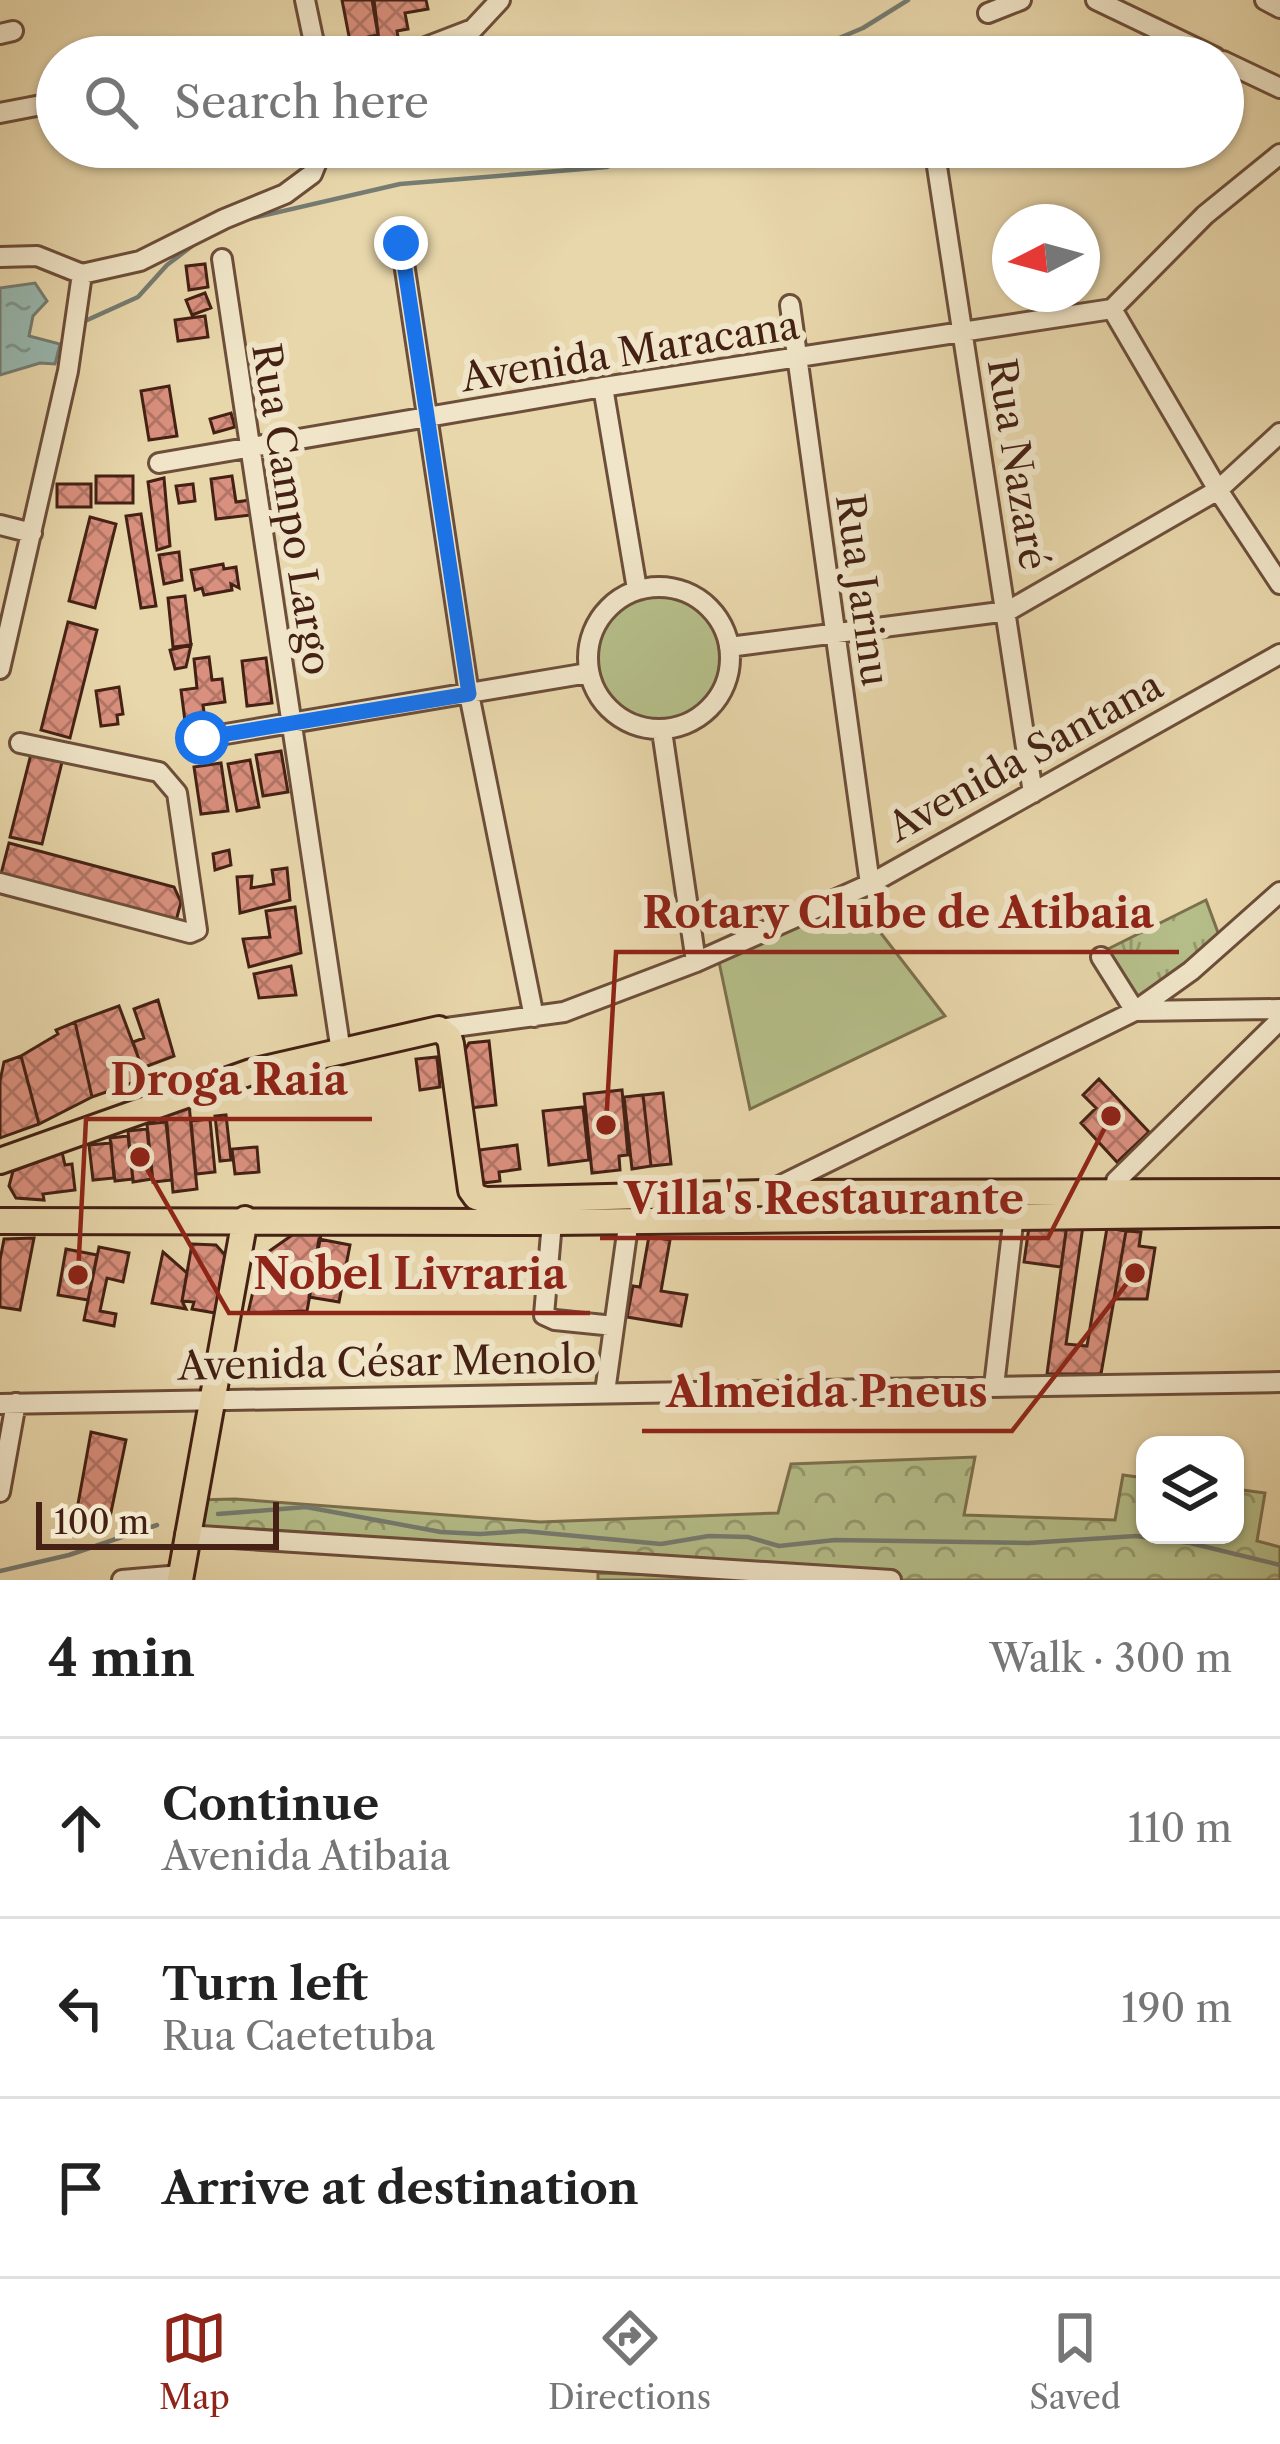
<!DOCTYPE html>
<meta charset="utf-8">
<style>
body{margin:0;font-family:"Libre Caslon Text",serif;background:#f2f2f2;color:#222}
.controls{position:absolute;right:36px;bottom:36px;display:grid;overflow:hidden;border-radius:24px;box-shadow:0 3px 9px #0004}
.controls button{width:108px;height:108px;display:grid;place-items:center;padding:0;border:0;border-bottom:3px solid #e0e0e0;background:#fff;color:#222;font:60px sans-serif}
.compass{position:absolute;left:992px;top:204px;width:108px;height:108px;border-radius:50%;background:#fff;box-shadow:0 3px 9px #0004;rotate:264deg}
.scale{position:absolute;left:36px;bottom:30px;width:243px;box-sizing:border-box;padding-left:12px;border:6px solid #442114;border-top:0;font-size:33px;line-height:42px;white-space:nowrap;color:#442114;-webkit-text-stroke:9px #f0e5c8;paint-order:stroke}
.stop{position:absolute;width:36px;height:36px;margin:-27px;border:9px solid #1a73e8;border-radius:50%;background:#fff}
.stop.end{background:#1a73e8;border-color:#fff;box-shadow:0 3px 12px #0008}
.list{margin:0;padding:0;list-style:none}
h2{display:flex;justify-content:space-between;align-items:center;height:156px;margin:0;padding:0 48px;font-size:51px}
h2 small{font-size:39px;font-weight:400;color:#767676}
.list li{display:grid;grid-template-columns:78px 1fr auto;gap:36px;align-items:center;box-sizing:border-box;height:180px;padding:0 48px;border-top:3px solid #e0e0e0}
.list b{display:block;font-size:45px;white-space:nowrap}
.list p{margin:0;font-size:39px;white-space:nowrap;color:#767676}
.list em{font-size:39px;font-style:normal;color:#767676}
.icon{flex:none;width:66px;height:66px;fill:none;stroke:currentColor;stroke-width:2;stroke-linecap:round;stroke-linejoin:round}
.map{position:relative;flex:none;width:1280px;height:1580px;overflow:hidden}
.search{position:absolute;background:#fff;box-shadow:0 3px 9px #0004;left:36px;right:36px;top:36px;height:132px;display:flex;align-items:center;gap:30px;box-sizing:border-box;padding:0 42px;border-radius:66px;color:#767676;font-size:45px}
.sheet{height:696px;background:#fff}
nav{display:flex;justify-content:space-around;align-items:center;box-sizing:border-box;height:168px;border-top:3px solid #e0e0e0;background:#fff;font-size:33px;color:#767676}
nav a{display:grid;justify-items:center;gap:6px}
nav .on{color:#8f2418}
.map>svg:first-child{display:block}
</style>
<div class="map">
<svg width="1280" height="1580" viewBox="0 0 1280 1580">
<defs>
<pattern id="grass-tufts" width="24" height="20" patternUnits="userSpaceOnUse" patternTransform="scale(3)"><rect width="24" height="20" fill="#b5be89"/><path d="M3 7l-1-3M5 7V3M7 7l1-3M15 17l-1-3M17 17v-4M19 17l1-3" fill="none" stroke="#959a6f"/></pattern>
<pattern id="forest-crowns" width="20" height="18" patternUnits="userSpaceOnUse" patternTransform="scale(3)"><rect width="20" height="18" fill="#b5be89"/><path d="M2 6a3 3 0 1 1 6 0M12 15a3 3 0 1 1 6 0" fill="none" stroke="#959a6f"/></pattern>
<pattern id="water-ripples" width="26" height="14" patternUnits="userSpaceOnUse" patternTransform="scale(3)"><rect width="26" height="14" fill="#98b8b0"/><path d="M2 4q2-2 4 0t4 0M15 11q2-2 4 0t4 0" fill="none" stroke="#7e958e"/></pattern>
<pattern id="building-cross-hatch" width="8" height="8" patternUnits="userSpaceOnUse" patternTransform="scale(3)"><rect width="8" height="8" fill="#da907e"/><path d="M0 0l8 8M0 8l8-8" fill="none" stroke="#b27566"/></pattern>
</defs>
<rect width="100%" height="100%" fill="#e8d7ab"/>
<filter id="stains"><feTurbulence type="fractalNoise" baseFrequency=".00167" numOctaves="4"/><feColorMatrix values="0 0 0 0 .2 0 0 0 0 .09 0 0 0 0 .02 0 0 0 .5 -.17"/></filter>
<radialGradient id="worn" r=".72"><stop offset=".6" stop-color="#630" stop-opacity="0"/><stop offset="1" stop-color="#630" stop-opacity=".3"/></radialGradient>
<!-- grass -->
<path fill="url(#grass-tufts)" stroke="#7c704e" stroke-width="3" d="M1206,900L1220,938L1137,1000L1102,952Z"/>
<!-- forest -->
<path fill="url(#forest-crowns)" stroke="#7c704e" stroke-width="3" d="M975,1457L964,1515L1115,1520L1123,1475L1145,1478V1535H1235V1489L1265,1493L1257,1541L1280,1547V1580H891L187,1534L194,1500L235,1499L540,1522L778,1513L791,1464Z"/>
<!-- garden -->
<path fill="#b5be89" stroke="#7c704e" stroke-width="3" d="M588 658a71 71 0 1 1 142 0a71 71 0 1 1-142 0Z
M856,901L945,1016L750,1109L719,962Z
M598,1573L798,1580H598Z"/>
<!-- water -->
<path fill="url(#water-ripples)" stroke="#767c72" stroke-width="3" d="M35,283L47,301L33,316L29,336L60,344L55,364L40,363L0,375V288Z"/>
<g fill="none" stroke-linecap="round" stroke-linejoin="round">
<!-- stream -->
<path stroke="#767c72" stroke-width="4.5" d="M794,57L863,28L908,0
M244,220L400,184L607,167L655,147
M85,321L138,297L167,265L196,243
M218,1514L306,1507L441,1532L480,1534L523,1531L661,1544L709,1536L748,1537L779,1546L835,1540L1028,1543L1136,1536L1190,1543L1280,1565
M0,1571L69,1555L157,1525"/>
</g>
<!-- building -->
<path fill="url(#building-cross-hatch)" stroke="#442114" stroke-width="3" d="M342,0H372L378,35L368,37L370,53L353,57Z
M374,0H426L428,9L405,13L408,29L397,31L401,55L381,57Z
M205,264L208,287L189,290L186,266Z
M205,293L211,308L192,315L186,300Z
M205,316L208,337L178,341L175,320Z
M169,386L177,436L149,440L141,391Z
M231,413L235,427L214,433L210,419Z
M96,476H133V503H96Z
M232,476L236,502L250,500L251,515L216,519L211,479Z
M164,478L170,546L157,550L148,482Z
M57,484H91V507H57Z
M193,484L195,501L179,503L176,486Z
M141,514L156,606L141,608L126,516Z
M90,517L116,524L95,608L69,601Z
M179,552L182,580L164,584L159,555Z
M223,564L224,569L236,567L239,588L231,584L232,590L204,595L202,588L195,590L191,570Z
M185,596L191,645L173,647L168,598Z
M68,622L97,630L70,738L41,730Z
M191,645L186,667L175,669L170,650Z
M209,657L212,680L222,679L225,702L203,705L205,719L185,721L181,690L197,688L194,659Z
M266,658L272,703L247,706L242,661Z
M119,687L123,714L117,715L118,724L101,726L96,691Z
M281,751L288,792L263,796L256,755Z
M31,754L62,762L42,844L10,837Z
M250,760L259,807L237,811L228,764Z
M221,763L228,811L201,814L194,767Z
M9,843L174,887L181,902L176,921L1,874Z
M229,850L231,865L215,870L213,854Z
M287,868L290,900L240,913L237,877L252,876L251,888L274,884L272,870Z
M295,907L301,953L249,967L243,939L270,937L266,911Z
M291,966L296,995L259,998L254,974Z
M158,1000L174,1056L142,1068L133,1042L144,1038L134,1009Z
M119,1006L146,1078L92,1097L75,1022Z
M75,1022L92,1097L39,1124L21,1056L58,1034L56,1030Z
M489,1041L496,1105L470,1108L464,1052L469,1043Z
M21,1056L39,1124L0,1138V1081L4,1062Z
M437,1057L440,1087L420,1090L416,1059Z
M1099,1079L1149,1132L1117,1162L1081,1123L1096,1108L1083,1095Z
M622,1090L628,1155L619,1156L620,1170L592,1173L584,1094Z
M663,1093L671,1164L651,1166L643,1095Z
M643,1095L651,1166L632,1169L624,1097Z
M189,1104L197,1189L173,1192L166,1113Z
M583,1107L589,1160L549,1165L543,1111Z
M226,1115L231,1160L220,1161L215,1116Z
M210,1119L215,1172L196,1174L191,1121Z
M166,1122L172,1180L153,1182L147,1124Z
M147,1129L152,1179L133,1182L128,1131Z
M128,1136L133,1179L115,1181L110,1138Z
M111,1143L114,1178L93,1180L89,1145Z
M517,1145L520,1169L499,1172L500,1181L483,1183L479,1150Z
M257,1147L259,1172L235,1174L232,1149Z
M62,1152L65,1165L72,1164L75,1190L43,1194L44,1200L16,1198L9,1186L13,1171Z
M1030,1220L1067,1224L1061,1267L1024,1262Z
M1067,1224L1083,1226L1066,1344L1087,1346L1107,1228L1126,1231L1101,1374H1047Z
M322,1229L307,1311L248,1313L261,1257L298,1231Z
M1126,1231L1141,1232L1139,1246L1155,1248L1147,1299H1114Z
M649,1236L670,1240L661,1291L687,1295L681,1326L627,1317L633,1286L640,1287Z
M34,1238L20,1310L0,1307V1260L4,1239Z
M319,1239L350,1245L339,1302L309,1297Z
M192,1244L216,1245L225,1255L215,1313L192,1309L194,1302L182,1301Z
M99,1247L129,1253L123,1282L107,1278L100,1311L116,1314L114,1326L84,1320Z
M66,1249L97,1255L88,1300L58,1295Z
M163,1252L187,1273L182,1301L186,1309L152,1303Z
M91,1432L126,1440L109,1522L76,1515Z"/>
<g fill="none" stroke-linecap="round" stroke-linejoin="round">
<!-- minor casing -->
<g stroke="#6d4e3a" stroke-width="24">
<path id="minor" d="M305,0L317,57
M1096,0L1215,57
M1265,0L1280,8
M988,13L1021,0
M0,34L13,31
M400,57L473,29L500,0
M1223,61L1280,88
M0,113L57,102
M934,147L1033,793
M401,243L469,694L534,1017
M0,257L37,256L82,274L140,261L224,219L285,194L312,174L323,147
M222,259L341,1052
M790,305L870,884
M1112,309L1218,490L1280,584
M1112,309L1205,215L1280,154
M603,387L637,589
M159,463L603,387L1112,309
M0,525L32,533
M588 658a71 71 0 1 1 142 0a71 71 0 1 1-142 0Z
M729,647L1008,611L1218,490L1280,433
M0,669L68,371L82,274
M662,731L696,962
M202,738L588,673
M0,883L190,933L197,930L177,793L159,772L20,743
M1101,957L1135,1011
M1135,1011L1191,971L1280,892
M439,1029L564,1012L696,962L870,884L1280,654
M769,1191L1135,1011L1280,1009
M1118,1204L1116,1181L1280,1020
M552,1222L544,1315L555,1320L614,1326
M994,1386L1014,1215
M605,1392L629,1219
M0,1404L1280,1382
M0,1492L16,1403
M185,1535L891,1580
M122,1580L181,1575"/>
</g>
<!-- major casing -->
<g stroke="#442114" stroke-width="30">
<path id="major" d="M0,1161L251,1072L439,1029L449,1037L451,1044L471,1190L476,1197L486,1200L765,1193L1280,1192
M0,1221L552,1222L1280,1214
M180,1580L245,1219"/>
</g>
<!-- minor -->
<use href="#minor" stroke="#f0e5c8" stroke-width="18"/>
<!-- major -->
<use href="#major" stroke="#e8d7ab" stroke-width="24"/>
</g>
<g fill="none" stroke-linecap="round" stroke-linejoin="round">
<!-- route -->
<path stroke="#1a73e8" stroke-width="15" d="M202,738L469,694L401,243"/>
</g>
<g text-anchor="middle" stroke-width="12" stroke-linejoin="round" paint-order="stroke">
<!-- street labels -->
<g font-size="39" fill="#442114" stroke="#f0e5c8">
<text transform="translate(630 351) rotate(-9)" y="14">Avenida Maracana</text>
<text transform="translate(1018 464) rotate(81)" y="14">Rua Nazaré</text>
<text transform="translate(292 509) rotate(81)" y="14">Rua Campo Largo</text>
<text transform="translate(863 590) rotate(82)" y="14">Rua Jarinu</text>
<text transform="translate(1025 756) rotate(-29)" y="14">Avenida Santana</text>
<text transform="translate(387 1362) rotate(-1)" y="14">Avenida César Menolo</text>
</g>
</g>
<!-- callouts -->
<path fill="none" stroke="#8f2418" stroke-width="4.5" d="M606 1125L616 952H1179M78 1275L86 1119H372M1111 1116L1048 1238H600M140 1157L229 1313H590M1135 1273L1012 1431H642"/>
<g fill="#8f2418" stroke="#f0e5c8" stroke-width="4.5">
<circle cx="606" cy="1125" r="12"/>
<circle cx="78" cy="1275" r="12"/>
<circle cx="1111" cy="1116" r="12"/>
<circle cx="140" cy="1157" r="12"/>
<circle cx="1135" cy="1273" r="12"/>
</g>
<g font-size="42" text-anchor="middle" font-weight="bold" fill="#8f2418" stroke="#f0e5c8" stroke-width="12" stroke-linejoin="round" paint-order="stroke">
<text x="898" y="928">Rotary Clube de Atibaia</text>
<text x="229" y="1095">Droga Raia</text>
<text x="824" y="1214">Villa's Restaurante</text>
<text x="410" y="1289">Nobel Livraria</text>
<text x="827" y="1407">Almeida Pneus</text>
</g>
<rect width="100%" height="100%" filter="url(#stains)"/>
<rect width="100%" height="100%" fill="url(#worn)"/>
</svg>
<div class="controls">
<button><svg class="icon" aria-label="layers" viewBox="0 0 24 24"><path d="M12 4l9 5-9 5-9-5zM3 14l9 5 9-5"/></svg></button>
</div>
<svg class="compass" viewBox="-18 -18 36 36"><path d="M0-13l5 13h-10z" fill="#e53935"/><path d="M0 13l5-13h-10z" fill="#767676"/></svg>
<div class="scale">100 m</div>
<div class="stop" style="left:202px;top:738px"></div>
<div class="stop end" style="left:401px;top:243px"></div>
<div class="search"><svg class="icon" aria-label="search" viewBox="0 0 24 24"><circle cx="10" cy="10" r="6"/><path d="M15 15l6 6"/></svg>Search here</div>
</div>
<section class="sheet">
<h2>4 min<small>Walk · 300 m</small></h2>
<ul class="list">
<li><svg class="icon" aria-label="ahead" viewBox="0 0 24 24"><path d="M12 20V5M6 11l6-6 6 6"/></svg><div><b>Continue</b><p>Avenida Atibaia</p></div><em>110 m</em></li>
<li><svg class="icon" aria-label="left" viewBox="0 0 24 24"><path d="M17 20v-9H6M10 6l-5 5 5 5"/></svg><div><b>Turn left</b><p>Rua Caetetuba</p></div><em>190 m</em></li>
<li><svg class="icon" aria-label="arrive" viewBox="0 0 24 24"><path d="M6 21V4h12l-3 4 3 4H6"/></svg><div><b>Arrive at destination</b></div></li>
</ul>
</section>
<nav>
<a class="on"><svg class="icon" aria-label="map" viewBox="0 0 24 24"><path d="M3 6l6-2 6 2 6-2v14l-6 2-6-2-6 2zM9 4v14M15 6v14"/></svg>Map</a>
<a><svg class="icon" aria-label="directions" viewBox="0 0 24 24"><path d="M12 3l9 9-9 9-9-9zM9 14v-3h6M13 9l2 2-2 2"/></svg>Directions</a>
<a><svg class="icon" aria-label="saved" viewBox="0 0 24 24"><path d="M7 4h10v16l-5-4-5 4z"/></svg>Saved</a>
</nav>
